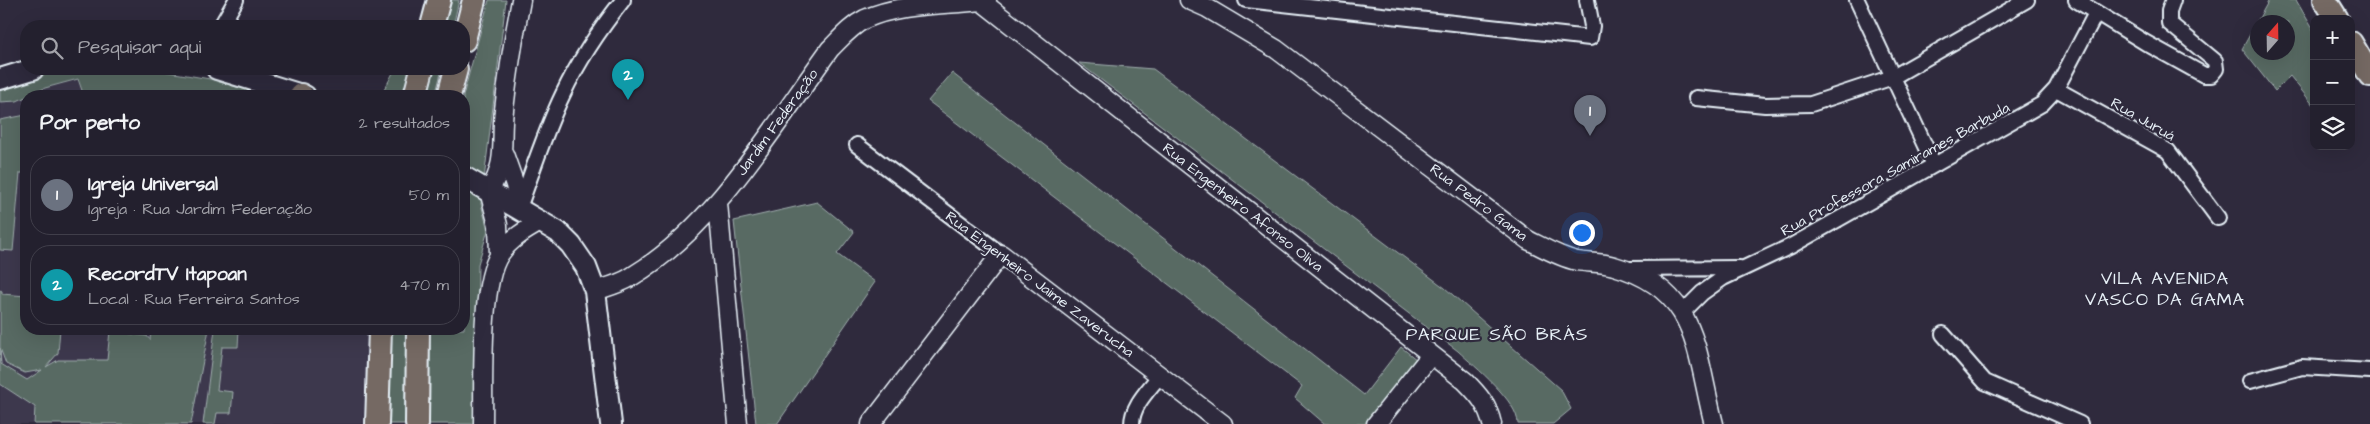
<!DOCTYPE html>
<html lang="pt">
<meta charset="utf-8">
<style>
body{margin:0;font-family:"Architects Daughter",sans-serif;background:#2f2d3a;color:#f1f3f6}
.controls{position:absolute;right:15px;top:15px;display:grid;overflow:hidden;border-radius:10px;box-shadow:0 5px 20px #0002}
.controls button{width:45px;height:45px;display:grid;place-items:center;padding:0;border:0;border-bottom:1px solid #403e4a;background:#23202e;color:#f1f3f6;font:25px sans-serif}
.compass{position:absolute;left:2250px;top:15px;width:45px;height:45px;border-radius:50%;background:#23202e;box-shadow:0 5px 20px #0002;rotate:20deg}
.you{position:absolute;left:1581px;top:232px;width:18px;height:18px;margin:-12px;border:4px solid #fff;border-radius:50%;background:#1a73e8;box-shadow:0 0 0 8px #1a73e833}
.badge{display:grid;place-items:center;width:32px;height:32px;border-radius:50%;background:#0b8043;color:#fff;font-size:16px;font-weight:700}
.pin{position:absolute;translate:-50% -41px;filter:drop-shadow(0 1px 2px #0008)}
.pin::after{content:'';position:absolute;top:26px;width:18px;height:15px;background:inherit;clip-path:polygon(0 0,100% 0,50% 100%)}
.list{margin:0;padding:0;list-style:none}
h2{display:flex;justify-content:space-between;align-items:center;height:65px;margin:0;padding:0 20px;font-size:21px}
h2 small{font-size:16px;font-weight:400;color:#a3a3aa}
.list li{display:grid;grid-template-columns:32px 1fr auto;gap:15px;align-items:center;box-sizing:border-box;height:80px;margin:0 10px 10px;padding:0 10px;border:1px solid #403e4a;border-radius:20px}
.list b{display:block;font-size:19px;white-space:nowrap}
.list p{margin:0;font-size:16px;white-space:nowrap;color:#a3a3aa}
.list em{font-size:16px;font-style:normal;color:#a3a3aa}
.icon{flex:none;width:28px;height:28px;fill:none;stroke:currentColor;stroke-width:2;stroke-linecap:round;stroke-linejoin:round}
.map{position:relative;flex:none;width:2370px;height:424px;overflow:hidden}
.search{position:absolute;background:#23202e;box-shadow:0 5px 20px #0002;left:20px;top:20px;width:450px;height:55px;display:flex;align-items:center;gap:12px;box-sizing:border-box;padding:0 18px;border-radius:20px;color:#a3a3aa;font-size:19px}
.panel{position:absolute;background:#23202e;box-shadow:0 5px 20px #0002;left:20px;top:90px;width:450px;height:245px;border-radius:20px}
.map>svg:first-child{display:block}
</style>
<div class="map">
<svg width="2370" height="424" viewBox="0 0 2370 424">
<rect width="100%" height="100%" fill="#2f2a3d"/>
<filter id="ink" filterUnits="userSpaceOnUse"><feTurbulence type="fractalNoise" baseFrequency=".02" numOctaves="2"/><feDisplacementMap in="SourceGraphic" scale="10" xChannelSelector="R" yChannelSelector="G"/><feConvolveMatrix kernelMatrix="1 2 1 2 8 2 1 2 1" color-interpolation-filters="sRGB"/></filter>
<g filter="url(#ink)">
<!-- built -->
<path fill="#3e384e" d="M61,69H154L210,79L263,96H26V329H369L363,424H0V83L32,74Z"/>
<!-- green -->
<path fill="#586a63" stroke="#a0aeae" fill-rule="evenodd" d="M448,0H459L453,26H441Z
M489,0H506L481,204L488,230L478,264L476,424H426L430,329H464L463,96Z
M2269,0H2296L2314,31V106L2290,76L2275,91L2242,49ZM2258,22H2288V52H2258Z
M1079,63L1153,69L1445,288L1561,390L1571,409L1553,424H1518C1518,401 1475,367 1458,351Z
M69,69H151L210,79L253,92L259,96H84L78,79L45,88L17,101L0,102V88L39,74Z
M395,69H412L406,96H381Z
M430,69H442L435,96H423Z
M952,73L1364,395L1401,347L1417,360L1369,424H1325L1295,398L1302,386L928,101Z
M26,115V173H20L13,251L0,250V120Z
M817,202L854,232L837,254L875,282L777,424H756L734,221Z
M0,290L2,291V294L26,296V329H60L58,353L46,367L58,360H107L110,331L147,336L150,340L151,329H209L191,424H34L35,407L0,384ZM0,348L6,364L25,373L42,370L27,380L1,364Z
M215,329H239L238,347H222L217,390L233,392L231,413H217L215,424H203Z
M391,329H407L405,424H385Z"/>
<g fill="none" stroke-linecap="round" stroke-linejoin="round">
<!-- minor casing -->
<g stroke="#e8f1f8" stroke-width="18">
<path id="minor" d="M1246,0L1590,38L1592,26L1587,0
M1857,0L1934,165
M2076,0L2146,43L2204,75H2211L2216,69L2215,61L2169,23V11L2173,0
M221,26L236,0
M2056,89L2168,151L2218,218
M1696,98L1765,105L1811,104L1893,77L2027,0
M857,145L1001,254
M519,208C533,170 545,131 563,94C579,60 600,29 623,0
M1629,269L1740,268
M1683,312L1702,293L1723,278L1791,246L2042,104L2056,89L2096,13
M1943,334L1985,382L2080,424
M2250,381L2302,367L2370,371
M1132,424C1132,405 1149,390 1160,375"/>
</g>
<!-- tertiary casing -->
<g stroke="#e8f1f8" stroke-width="21">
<path id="tertiary" d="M1189,0L1207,8L1276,49L1528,240C1544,248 1559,257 1577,261C1589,263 1602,262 1614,266C1700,290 1695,352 1714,424
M981,1L1465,381C1478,394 1488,405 1492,424
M504,154L515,185L519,208
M718,203L738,424
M499,255L498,225L489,191C508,161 500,142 504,110C508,73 514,36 521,0
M595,291C607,287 620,284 631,277C715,227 773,127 830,49C841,38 851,26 865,19C902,2 948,6 987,0
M483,424C484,384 479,284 500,254C510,239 526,230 542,221
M871,424L1001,254L1223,424
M1376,424L1431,355"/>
</g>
<!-- secondary casing -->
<g stroke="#e8f1f8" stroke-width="24">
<path id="secondary" d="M217,69L305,96
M0,79L33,69
M464,177L558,232L571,245L586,267L595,291L611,424"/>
</g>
<!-- primary casing -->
<g stroke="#e8f1f8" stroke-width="26">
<path id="primary" d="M2325,0L2337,19
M432,26L439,0
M464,40L474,0
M2351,43L2370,75
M301,95L302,96
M415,96L422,69
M449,96L456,69
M377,424L380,329
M417,424L418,329"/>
</g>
<!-- minor -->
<use href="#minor" stroke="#2f2a3d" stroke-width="14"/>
<!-- tertiary -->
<use href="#tertiary" stroke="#2f2a3d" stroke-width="18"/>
<!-- secondary -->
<use href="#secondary" stroke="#2f2a3d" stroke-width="20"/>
<!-- primary -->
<use href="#primary" stroke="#756964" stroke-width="22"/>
</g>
</g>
<g text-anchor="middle" stroke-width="4.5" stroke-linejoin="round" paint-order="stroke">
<!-- street labels -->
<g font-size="15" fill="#e8f1f8" stroke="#2f2a3d">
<text transform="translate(2143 119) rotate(30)" y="5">Rua Juruá</text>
<text transform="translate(777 122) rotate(-54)" y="5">Jardim Federação</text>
<text transform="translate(1895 169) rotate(-29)" y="5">Rua Professora Samirames Barbuda</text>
<text transform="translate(1479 202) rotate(37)" y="5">Rua Pedro Gama</text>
<text transform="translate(1243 207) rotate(38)" y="5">Rua Engenheiro Afonso Oliva</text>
<text transform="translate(1040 284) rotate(37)" y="5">Rua Engenheiro Jaime Zaverucha</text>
</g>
<!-- quarter labels -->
<g font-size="18" letter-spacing="1" fill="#e8f1f8" stroke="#2f2a3d">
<text x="2165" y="284">VILA AVENIDA<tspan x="2165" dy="21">VASCO DA GAMA</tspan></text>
<text x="1497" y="340">PARQUE SÃO BRÁS</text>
</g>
</g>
</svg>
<div class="controls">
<button>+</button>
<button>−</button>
<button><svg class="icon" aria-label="layers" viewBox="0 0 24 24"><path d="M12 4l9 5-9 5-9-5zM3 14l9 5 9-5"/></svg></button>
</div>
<svg class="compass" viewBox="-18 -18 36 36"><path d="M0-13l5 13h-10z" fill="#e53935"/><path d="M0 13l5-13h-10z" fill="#a3a3aa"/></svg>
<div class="you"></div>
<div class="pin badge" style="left:1590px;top:136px;background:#6b7280">1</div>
<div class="pin badge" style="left:628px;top:100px;background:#0f9aa8">2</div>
<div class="search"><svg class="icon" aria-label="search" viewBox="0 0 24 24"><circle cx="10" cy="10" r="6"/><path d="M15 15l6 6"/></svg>Pesquisar aqui</div>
<section class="panel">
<h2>Por perto<small>2 resultados</small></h2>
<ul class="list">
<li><span class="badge" style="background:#6b7280">1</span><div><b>Igreja Universal</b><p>Igreja · Rua Jardim Federação</p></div><em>50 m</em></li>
<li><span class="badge" style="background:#0f9aa8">2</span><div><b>RecordTV Itapoan</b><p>Local · Rua Ferreira Santos</p></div><em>470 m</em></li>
</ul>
</section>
</div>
